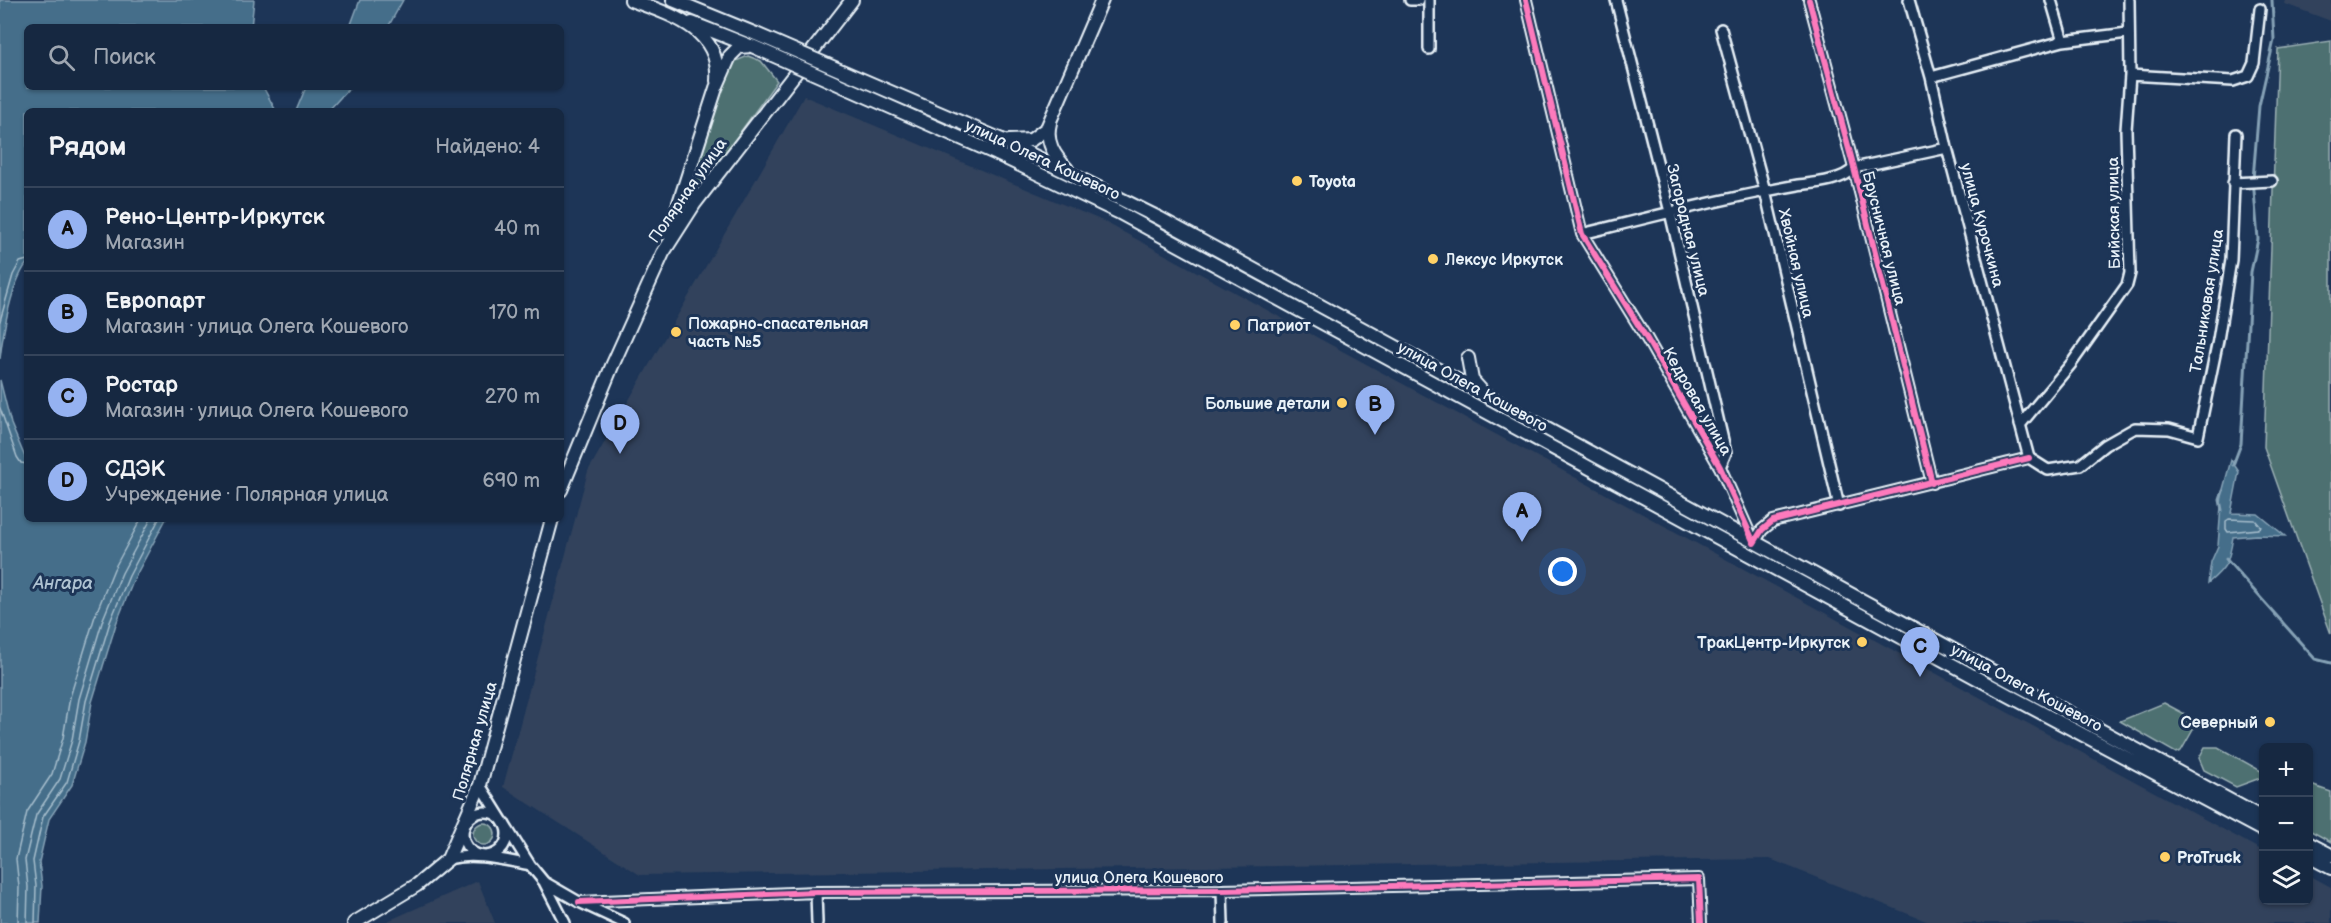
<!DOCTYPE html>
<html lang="ru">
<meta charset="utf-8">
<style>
body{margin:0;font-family:"Balsamiq Sans",sans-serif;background:#23344c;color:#f1f3f6}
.controls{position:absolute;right:18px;bottom:18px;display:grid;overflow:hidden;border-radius:9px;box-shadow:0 2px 4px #0004}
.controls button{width:54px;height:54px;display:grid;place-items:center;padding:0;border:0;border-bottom:2px solid #35445a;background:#162841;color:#f1f3f6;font:30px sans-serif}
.you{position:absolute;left:1563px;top:572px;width:21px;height:21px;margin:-15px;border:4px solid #fff;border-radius:50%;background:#1a73e8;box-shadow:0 0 0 9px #1a73e833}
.badge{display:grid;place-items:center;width:39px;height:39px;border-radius:50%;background:#95b2f1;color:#111;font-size:20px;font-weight:700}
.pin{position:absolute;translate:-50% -50px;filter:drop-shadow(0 2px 3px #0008)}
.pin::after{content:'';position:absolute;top:32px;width:21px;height:18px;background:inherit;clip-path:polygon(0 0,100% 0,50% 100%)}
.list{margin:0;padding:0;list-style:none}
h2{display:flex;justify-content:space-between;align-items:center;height:78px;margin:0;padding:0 24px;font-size:26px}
h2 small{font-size:20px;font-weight:400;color:#9ea6b1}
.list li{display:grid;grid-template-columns:39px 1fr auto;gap:18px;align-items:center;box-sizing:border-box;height:84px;padding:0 24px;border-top:2px solid #35445a}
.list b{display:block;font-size:22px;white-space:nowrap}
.list p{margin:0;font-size:20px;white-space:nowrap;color:#9ea6b1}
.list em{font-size:20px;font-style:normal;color:#9ea6b1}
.icon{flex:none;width:33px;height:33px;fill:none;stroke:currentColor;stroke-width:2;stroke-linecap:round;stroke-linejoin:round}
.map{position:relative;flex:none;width:2331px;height:923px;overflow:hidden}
.search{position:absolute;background:#162841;box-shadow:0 2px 4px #0004;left:24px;top:24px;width:540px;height:66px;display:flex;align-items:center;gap:15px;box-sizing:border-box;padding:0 21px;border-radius:9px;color:#9ea6b1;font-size:22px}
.panel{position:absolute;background:#162841;box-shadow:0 2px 4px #0004;left:24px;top:108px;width:540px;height:414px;border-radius:9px}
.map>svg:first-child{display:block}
</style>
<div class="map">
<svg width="2331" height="923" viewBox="0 0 2331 923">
<rect width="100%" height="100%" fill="#1d3557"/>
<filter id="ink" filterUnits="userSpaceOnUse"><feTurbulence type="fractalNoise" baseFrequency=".0167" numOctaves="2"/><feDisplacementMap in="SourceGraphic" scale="12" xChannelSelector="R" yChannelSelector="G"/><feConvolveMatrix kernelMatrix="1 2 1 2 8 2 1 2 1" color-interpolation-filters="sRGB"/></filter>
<g filter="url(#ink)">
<!-- built -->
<path fill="#31425c" d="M2286,0H2331V21L2285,4Z
M804,96L1103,221L2263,851L2264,900H2308L2309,875L2331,887V923H1931L1770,859L640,875L503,787L588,471Z
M478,881L495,923H383Z"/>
<!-- green -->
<path fill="#4e7071" stroke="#9bb0b4" stroke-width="1.5" d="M2331,41V634L2264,447L2278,49Z
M748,56L761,61L777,81L695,195L691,197L689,195L728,71L736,61Z
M2164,703L2198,721L2181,751L2176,753L2120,721Z
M2205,747H2218L2261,771L2263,777L2236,787L2204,770L2199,758Z
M2308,784L2331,792V842L2309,830Z
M473 834a11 11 0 1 1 22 0a11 11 0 1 1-22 0Z"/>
<!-- water -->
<path fill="#446e8a" stroke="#86a2b6" stroke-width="1.5" d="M0,0H254L251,27H27V87H263L276,111H27V263C11,284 3,332 0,359Z
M360,0H403L388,27H350Z
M306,87H350L328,111H296Z
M0,380L11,424L27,462V519H166L134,579L116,624L92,702L85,742L72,785L49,819L39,862L42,886L40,923H0Z
M2231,460L2239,472L2231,513L2258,514L2285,536L2256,535L2233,537C2229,562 2227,567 2208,583L2211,562L2218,546L2222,493Z"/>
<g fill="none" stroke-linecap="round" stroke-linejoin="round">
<!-- shore -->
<path stroke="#a6bdcc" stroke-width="1.5" d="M0,321L13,275L20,262L27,260
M0,408L17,457L21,463L27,464
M2229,519L2255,520L2261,527L2258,529L2228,532L2226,529V521Z
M18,923L19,887L16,859L27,812L52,774L63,738L70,697L95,616L114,569L141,519
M27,923L28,887L25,860L36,815L60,779L72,740L79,699L103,619L122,573L151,519
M35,923L36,886L33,861L43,817L67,782L79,741L86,701L110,622L129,576L159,519"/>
<!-- stream -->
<path stroke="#86a2b6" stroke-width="3" d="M2233,465L2241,444L2251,272L2258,239L2253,179L2259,106L2274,40L2272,0
M2222,510L2220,500L2223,491
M2226,559L2315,659L2331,663"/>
<!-- minor casing -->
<g stroke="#e8f1f8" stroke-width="14">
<path id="minor" d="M1410,0H1419
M1429,0V49
M1526,0L1582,234L1647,339L1720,467L1754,543L1762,530L1773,521L2029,458
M1616,0L1670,212L1726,453L1720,467
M1809,0L1854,168L1932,483
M1909,0L1931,77L1947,148L2029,458
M2051,0L2063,41
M1721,29L1765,191L1839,506
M2130,75L2233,81L2248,76L2254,63L2260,9
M1931,77L2063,41L2128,33
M2233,183L2272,181
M1582,234C1654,216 1725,198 1798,185C1814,183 1843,181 1854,168L1947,148
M2020,425L2071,364L2127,285L2130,273L2126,130L2130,75L2129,0
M2029,458L2048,470L2080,465L2105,445L2135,428L2169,429L2198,437L2218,340L2231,260L2236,134
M480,785L530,865L544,882L565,923
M463 834a22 22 0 1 1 44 0a22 22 0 1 1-44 0Z
M448,859C475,852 503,860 530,865
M546,883L579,902L624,923
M1222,890L1223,923
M816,892L817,923
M579,902L816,892L1222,890L1699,879L1701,923"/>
</g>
<!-- major casing -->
<g stroke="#e8f1f8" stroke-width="16">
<path id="major" d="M631,0C672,15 721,29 717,81
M673,0L756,34
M692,23L748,45
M1050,123C1045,142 1054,155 1067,169
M1002,140L1159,218L2264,819
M1009,141L1031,140L1047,128L1102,0
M997,154L1118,212L2008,695L2264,831
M669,234L716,88L730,56L739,47L752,46
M1468,358L1472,380L1481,390
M561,490L612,366L663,253L695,203L852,0
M2308,843L2331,855
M2308,856L2331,868
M354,923L417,885L448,859L480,785L552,519"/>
</g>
<!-- minor -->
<use href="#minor" stroke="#1d3557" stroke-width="9"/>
<!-- major -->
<use href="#major" stroke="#1d3557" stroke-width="12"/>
<!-- major-bridge casing -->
<g stroke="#e8f1f8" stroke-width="16" stroke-linecap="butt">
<path id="major-bridge" d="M756,34L1002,140
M752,46L997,154"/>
</g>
<!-- major-bridge -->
<use href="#major-bridge" stroke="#1d3557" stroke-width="12"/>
<!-- cycleway casing -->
<g stroke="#1d3557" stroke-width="10">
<path id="cycleway" d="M1526,0L1582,234L1647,339L1720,467L1754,543L1762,530L1773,521L2029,458
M1809,0L1854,168L1932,483
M579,902L816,892L1222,890L1699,879L1701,923"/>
</g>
<!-- cycleway -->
<use href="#cycleway" stroke="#fd7abc" stroke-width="6"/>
</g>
</g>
<!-- markers -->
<g fill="#ffd166" stroke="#1d3557" stroke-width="2">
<circle cx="1297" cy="181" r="6"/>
<circle cx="1433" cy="259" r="6"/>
<circle cx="1235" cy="325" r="6"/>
<circle cx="676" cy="332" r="6"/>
<circle cx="1342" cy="403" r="6"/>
<circle cx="1862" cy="642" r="6"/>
<circle cx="2270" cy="722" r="6"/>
<circle cx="2165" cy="857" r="6"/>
</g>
<g text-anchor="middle" stroke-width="6" stroke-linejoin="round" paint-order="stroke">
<!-- street labels -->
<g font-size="16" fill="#e8f1f8" stroke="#1d3557">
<text transform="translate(1043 159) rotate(25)" y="6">улица Олега Кошевого</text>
<text transform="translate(687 190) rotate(-55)" y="6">Полярная улица</text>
<text transform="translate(2113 213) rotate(-91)" y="6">Бийская улица</text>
<text transform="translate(1983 225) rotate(75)" y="6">улица Курочкина</text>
<text transform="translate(1689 230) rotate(76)" y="6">Загородная улица</text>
<text transform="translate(1885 238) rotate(76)" y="6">Брусничная улица</text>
<text transform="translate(1797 263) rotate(77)" y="6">Хвойная улица</text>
<text transform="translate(2206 301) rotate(-81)" y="6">Тальниковая улица</text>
<text transform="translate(1473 386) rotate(29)" y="6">улица Олега Кошевого</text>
<text transform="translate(1698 401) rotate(60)" y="6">Кедровая улица</text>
<text transform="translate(2027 687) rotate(28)" y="6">улица Олега Кошевого</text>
<text transform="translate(474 741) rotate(-74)" y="6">Полярная улица</text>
<text x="1139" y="883">улица Олега Кошевого</text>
</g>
<!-- poi labels -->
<g font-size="16" font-weight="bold" fill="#e8f1f8" stroke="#1d3557" text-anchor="start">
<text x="1309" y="187">Toyota</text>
<text x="1445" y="265">Лексус Иркутск</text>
<text x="688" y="329">Пожарно-спасательная<tspan x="688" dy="18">часть №5</tspan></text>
<text x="1247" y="331">Патриот</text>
<text x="1330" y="409" text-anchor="end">Большие детали</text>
<text x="1850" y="648" text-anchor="end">ТракЦентр-Иркутск</text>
<text x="2258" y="728" text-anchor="end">Северный</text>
<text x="2177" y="863">ProTruck</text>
</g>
<!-- water labels -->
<g font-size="18" font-style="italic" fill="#afc3d2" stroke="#1d3557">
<text x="63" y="589">Ангара</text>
</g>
</g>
</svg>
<div class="controls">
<button>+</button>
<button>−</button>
<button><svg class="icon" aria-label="layers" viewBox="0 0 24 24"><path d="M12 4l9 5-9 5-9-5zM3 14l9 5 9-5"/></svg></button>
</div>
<div class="you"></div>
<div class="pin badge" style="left:1522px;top:542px">A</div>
<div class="pin badge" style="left:1375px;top:435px">B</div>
<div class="pin badge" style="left:1920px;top:677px">C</div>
<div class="pin badge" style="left:620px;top:454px">D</div>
<div class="search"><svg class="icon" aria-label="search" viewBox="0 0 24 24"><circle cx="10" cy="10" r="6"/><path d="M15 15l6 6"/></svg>Поиск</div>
<section class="panel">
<h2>Рядом<small>Найдено: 4</small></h2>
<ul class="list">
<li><span class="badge">A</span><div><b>Рено-Центр-Иркутск</b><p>Магазин</p></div><em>40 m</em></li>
<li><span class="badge">B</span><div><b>Европарт</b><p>Магазин · улица Олега Кошевого</p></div><em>170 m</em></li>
<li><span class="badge">C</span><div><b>Ростар</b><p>Магазин · улица Олега Кошевого</p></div><em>270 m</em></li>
<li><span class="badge">D</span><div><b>СДЭК</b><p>Учреждение · Полярная улица</p></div><em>690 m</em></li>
</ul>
</section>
</div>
